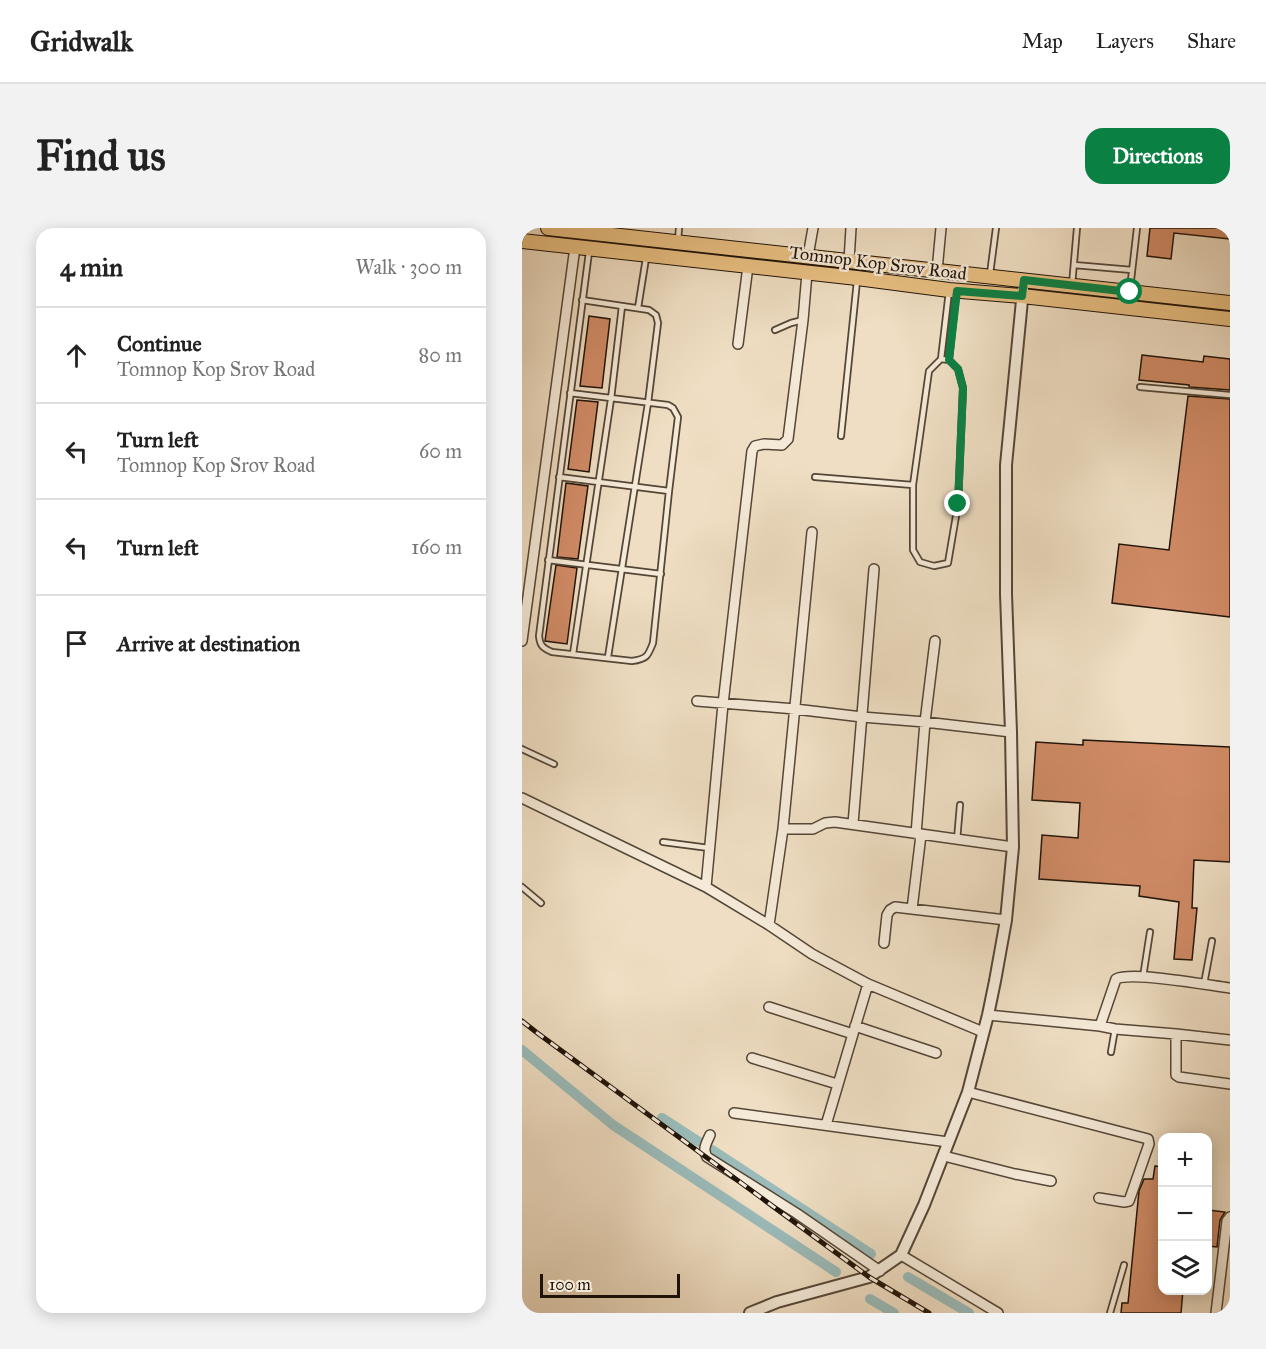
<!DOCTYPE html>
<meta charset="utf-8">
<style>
body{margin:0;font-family:"IM FELL Great Primer",serif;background:#f2f2f2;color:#222}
.controls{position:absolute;right:18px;bottom:18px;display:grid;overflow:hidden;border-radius:12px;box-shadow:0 3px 15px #0003}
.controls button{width:54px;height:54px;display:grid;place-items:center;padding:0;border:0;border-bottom:2px solid #e0e0e0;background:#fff;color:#222;font:30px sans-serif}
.scale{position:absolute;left:18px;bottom:15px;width:140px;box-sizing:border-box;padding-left:6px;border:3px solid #201308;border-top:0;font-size:16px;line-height:21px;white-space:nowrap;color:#201308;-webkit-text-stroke:4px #f5ead8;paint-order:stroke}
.stop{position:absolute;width:18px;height:18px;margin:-14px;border:4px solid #0b8043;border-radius:50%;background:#fff}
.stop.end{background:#0b8043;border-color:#fff;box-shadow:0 2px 6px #0008}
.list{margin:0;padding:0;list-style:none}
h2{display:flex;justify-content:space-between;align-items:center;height:78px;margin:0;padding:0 24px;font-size:26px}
h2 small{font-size:20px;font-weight:400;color:#767676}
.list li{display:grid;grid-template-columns:39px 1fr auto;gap:18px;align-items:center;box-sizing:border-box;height:96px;padding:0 24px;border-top:2px solid #e0e0e0}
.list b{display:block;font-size:22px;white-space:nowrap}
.list p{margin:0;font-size:20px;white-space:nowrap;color:#767676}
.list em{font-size:20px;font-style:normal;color:#767676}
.icon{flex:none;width:33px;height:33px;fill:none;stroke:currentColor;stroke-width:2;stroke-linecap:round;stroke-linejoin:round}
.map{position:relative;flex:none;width:708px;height:1085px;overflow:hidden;border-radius:18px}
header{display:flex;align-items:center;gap:36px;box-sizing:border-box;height:84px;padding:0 30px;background:#fff;border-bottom:2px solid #e0e0e0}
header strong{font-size:28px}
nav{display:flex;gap:33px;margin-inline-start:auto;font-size:21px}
.intro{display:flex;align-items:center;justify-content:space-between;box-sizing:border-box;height:144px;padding:0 36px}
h1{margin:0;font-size:42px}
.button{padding:15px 27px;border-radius:18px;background:#0b8043;color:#fff;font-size:21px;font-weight:700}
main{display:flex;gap:36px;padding:0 36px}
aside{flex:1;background:#fff;border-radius:18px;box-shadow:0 3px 15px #0003}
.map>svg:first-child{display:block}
</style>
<header>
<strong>Gridwalk</strong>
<nav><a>Map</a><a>Layers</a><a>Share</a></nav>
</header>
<div class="intro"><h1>Find us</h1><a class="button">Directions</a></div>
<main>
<aside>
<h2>4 min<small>Walk · 300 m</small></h2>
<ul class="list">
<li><svg class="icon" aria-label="ahead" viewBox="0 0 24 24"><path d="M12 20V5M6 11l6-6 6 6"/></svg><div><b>Continue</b><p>Tomnop Kop Srov Road</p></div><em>80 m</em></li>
<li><svg class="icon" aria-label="left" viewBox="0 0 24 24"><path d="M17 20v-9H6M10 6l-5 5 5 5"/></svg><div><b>Turn left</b><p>Tomnop Kop Srov Road</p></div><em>60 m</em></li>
<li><svg class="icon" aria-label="left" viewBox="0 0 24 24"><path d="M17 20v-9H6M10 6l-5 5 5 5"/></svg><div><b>Turn left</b></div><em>160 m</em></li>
<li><svg class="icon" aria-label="arrive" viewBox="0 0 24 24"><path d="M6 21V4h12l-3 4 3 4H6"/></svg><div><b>Arrive at destination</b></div></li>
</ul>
</aside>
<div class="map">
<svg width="708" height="1085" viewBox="0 0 708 1085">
<rect width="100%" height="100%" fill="#efdec3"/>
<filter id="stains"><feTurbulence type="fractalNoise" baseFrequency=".00333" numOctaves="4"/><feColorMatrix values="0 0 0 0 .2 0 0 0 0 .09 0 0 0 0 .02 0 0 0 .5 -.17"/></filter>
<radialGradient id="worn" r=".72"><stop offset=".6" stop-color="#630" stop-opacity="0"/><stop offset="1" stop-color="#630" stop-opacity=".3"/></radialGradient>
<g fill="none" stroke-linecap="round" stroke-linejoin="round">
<!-- canal -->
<path stroke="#9abbb9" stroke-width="10" d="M0,822L91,897L314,1044
M140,890L177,914
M190,922L349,1026
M386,1049L447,1085
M348,1071L372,1085"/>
</g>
<!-- building -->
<path fill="#d08b66" stroke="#201308" stroke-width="1.5" d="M628,0H708V11L652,5L649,31L625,28Z
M67,88L88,91L80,160L58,158Z
M620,127L681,134L682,128L708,131V162L667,159V157L617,152Z
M666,168L708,171V389L590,375L597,316L647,322Z
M55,172L76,174L67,244L46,241Z
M44,255L66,258L56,331L35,329Z
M34,337L55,340L45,416L23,413Z
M561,512L708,519V634L672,632L670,680H675L670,732L652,731L657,674L617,668L618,658L517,651L520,607L556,610L558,575L510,572L514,514L561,517Z
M633,938L640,939V1062H661L659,1085H599L600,1075H606L617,963L622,951H631Z
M686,982L703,984L698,992L695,1019L686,1018Z"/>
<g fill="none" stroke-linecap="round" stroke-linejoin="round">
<!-- service casing -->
<g stroke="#544637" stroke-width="8">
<path id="service" d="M156,13L157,0
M552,37L610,42
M468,46L474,0
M550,57L555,0
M608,61L615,0
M60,72L127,82L134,87L136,95L126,175L86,429
M116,80L124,30
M253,102L269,95L281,92
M419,131L427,132L436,141L441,160L436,276L426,335L412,338L398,334L391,322V257L407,143L419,131L427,63
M427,132L434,66
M618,159L708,167
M48,165L146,177L151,180L156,189L147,263L131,415C126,428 125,431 110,433L30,424C21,420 18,418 17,408L67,24
M319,208L335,53
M37,249L147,263
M293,249L391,257
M26,332L139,346
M51,426L89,171L100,78
M0,521L32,536
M435,612L438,577
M141,614L187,620
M0,659L19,675
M621,749L628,704
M682,756L690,713
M589,824L593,801
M588,1085L602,1037"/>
</g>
<!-- minor casing -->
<g stroke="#544637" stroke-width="12">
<path id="minor" d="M286,28L291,0
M327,33L329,0
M415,43L419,0
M216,116L226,38
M0,413L53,19
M175,473L273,481L340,489L403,494L489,504
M0,570L184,659L247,697L290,726L346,756L461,804
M331,596L352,341
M261,601H291L303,595L313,594L491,619
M394,606L403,494L413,413
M184,659L201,476L230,223L233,218L242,216L260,217L266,211L281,92L285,45
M390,681L399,607
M247,697L261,601L290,304
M362,715L365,687L368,682L373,679L484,692
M247,779L331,806L346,756
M466,787L578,798L593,801L654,806L708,812
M333,798L414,825
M578,798L594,751C610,743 685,757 708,760
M654,806V847L657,849L708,856
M230,830L315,856
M446,864L626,911L627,916L607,973L602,974L577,970
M212,885L426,914
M304,897L331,806
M188,907C185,914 180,921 185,929L274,985L358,1043
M422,928L493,946L529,953
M379,1027L476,1085
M694,1085L705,993L708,989"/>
</g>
<!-- tertiary casing -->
<g stroke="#544637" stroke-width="14">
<path id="tertiary" d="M228,1085L255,1074L347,1049L379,1027L402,977L446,864L466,787L473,753L484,692L491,619L489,504L484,366V237L501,62"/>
</g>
<!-- primary casing -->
<g stroke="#201308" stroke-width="16">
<path id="primary" d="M26,0L708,75
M0,13L335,50L427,62L500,68L708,91"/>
</g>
<!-- service -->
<use href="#service" stroke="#f5ead8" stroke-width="4.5"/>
<!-- minor -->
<use href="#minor" stroke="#f5ead8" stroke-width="9"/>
<!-- tertiary -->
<use href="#tertiary" stroke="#f5ead8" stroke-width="10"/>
<!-- primary -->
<use href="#primary" stroke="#e8bf82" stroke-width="14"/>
<!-- rail casing -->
<g stroke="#201308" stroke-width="5">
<path id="rail" d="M0,793L14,804L347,1049L407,1085"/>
</g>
<!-- rail -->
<use href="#rail" stroke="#f5ead8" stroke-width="3" stroke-dasharray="9" stroke-linecap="butt"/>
</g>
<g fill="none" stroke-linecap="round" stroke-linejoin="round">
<!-- route -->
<path stroke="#0b8043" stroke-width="8" d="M436,276L441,160L436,141L427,132L435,63L500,68L502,52L608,64"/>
</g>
<g text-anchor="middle" stroke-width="5" stroke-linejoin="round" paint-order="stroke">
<!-- street labels -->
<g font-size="18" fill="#201308" stroke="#f5ead8">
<text transform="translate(356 35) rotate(7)" y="6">Tomnop Kop Srov Road</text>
</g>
</g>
<rect width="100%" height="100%" filter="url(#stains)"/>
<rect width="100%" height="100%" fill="url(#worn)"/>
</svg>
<div class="controls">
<button>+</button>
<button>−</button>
<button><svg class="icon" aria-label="layers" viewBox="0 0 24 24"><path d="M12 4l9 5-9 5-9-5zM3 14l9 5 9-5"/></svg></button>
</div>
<div class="scale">100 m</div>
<div class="stop" style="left:608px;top:64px"></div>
<div class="stop end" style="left:436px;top:276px"></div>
</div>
</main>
